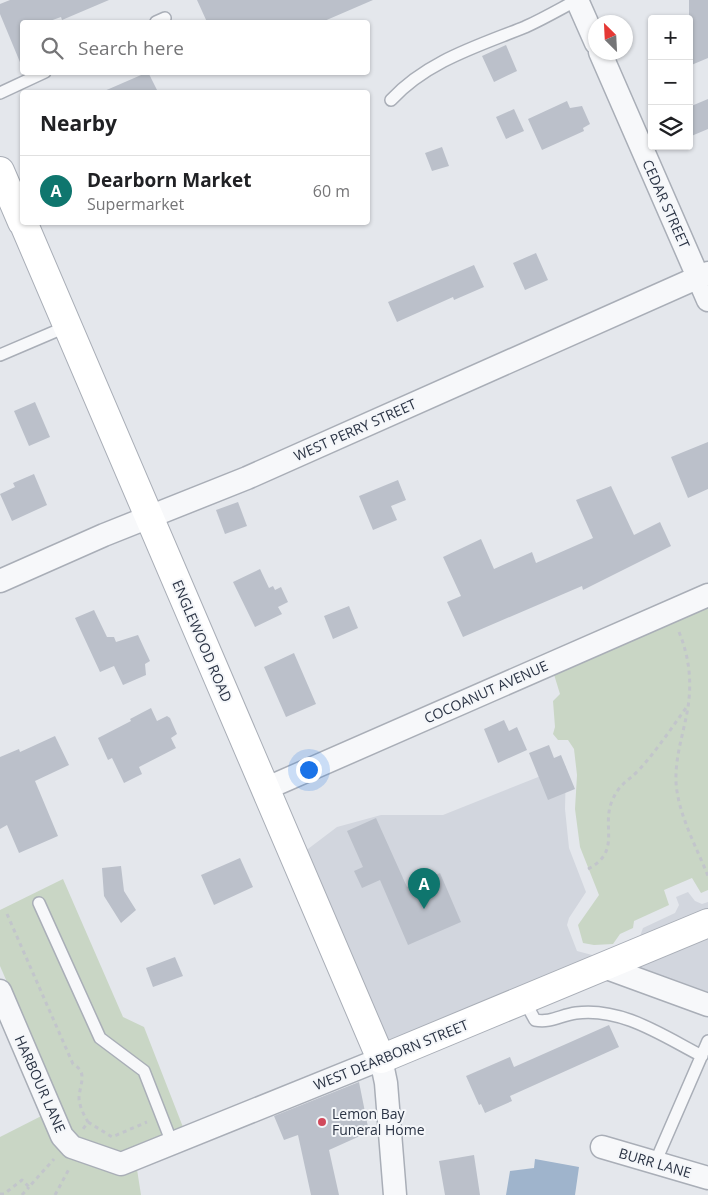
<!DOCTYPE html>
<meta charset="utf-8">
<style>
body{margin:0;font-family:"Open Sans",sans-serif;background:#f2f2f2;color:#202124}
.controls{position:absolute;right:15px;top:15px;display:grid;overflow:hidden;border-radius:5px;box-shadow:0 1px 4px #0004}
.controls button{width:45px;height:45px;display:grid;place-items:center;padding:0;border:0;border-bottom:1px solid #e0e0e0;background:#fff;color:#202124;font:25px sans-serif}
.compass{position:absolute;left:588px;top:15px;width:45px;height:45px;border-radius:50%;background:#fff;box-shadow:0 1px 4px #0004;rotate:336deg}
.you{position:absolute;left:308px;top:769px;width:18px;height:18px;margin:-12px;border:4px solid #fff;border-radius:50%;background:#1a73e8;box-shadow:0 0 0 8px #1a73e833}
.badge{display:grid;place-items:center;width:32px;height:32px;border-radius:50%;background:#0f766e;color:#fff;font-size:16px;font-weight:700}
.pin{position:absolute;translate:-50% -41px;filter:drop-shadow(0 1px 2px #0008)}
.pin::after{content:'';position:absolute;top:26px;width:18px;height:15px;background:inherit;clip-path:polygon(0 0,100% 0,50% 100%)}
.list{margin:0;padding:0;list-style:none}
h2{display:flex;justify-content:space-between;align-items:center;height:65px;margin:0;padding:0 20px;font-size:21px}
h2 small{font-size:16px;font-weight:400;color:#757577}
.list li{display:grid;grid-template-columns:32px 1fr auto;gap:15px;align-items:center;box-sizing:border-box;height:70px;padding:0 20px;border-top:1px solid #e0e0e0}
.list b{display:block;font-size:19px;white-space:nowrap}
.list p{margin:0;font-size:16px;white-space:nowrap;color:#757577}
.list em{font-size:16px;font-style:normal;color:#757577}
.icon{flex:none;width:28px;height:28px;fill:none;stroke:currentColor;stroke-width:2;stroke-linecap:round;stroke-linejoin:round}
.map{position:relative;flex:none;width:708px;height:1195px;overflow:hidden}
.search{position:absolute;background:#fff;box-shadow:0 1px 4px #0004;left:20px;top:20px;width:350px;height:55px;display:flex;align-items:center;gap:12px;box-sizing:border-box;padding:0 18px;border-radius:5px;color:#757577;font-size:19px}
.panel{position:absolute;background:#fff;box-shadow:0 1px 4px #0004;left:20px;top:90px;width:350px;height:135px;border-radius:5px}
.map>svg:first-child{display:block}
</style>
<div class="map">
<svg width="708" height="1195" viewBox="0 0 708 1195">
<rect width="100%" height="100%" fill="#e4e7ec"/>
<!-- built -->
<path fill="#d2d6de" d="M566,766L565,809L569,848L586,892L569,918L567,925L577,951L596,956L387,1043L304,852L337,827L381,815H443Z
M688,892L695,901L702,904L708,902V909L626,944L640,936L643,928L675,913L679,905L676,897Z
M708,937V998L626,972Z"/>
<!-- green -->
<path fill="#c9d6c5" d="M708,599V890L701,893L692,878L664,890L669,905L634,921L633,928L620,934L613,944L594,945L583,943L578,925L599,895L580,847L575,809L577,775L574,749L568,740H558L553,734L555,727L553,701L560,694L552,668Z
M63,879L123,1017L144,1027L188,1140L136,1163L141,1195H0V1137L61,1106L0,966V910Z"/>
<!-- water -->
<path fill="#9fb4cc" d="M535,1159L579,1167L575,1195H506L510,1171L534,1168Z"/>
<!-- building -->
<path fill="#bbc0ca" d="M10,0H109L62,20L61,17L47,22H22V67L0,14V4Z
M197,0H373L322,22H207Z
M689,0H708V58L689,66Z
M506,45L517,71L494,82L482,56Z
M148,72L158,92H102Z
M708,99V129L689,137V107Z
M567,101L570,108L582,106L590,124L583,128L584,131L542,150L528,119Z
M514,109L524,131L506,139L496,117Z
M442,147L449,166L432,171L425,153Z
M536,253L548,280L525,290L513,263Z
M474,265L484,287L454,300L453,297L397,322L388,302Z
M35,402L50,437L29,446L14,411Z
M708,442V489L688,498L671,457Z
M34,474L47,505L12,521L0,494L15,487L13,483Z
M398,480L406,500L391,506L397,520L373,530L359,496Z
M611,486L634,535L660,522L671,546L583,590L582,586L463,637L447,602L461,596L443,557L481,539L494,569L532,552L536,563L593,538L576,500Z
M238,502L247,526L225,534L216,510Z
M260,569L269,588L273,586L275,590L281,587L288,602L278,607L282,614L255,627L233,582Z
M349,606L358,628L333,639L324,616Z
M94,610L107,637H114L116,642L138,635L150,661L145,664L146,675L123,685L114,666L100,672L75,618Z
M294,653L316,704L286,717L264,667Z
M151,708L157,721L167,716L170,718L177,734L171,738L176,748L139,767L142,774L124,783L112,758L108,760L98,738L131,721L130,719Z
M504,720L509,731L517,727L527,750L498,763L484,729Z
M55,736L69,765L35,781L58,836L19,853L7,825L0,829V757L19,749L20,752Z
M549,745L554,758L561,755L575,789L548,800L529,753Z
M376,818L407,887L440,873L461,922L408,945L380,880L362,888L354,871L363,867L347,831Z
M240,858L253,887L214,905L201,875Z
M121,866L124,891L136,910L121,923L104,896L102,868Z
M175,957L183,976L153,987L146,968Z
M609,1025L619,1047L510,1096L512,1101L485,1113L481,1104L479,1105L466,1076L510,1057L514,1067Z
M359,1082L369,1132L329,1150L339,1195H311L298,1135L284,1140L274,1116Z
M474,1155L480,1195H445L439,1161Z"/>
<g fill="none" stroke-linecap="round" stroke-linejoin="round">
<!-- lane casing -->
<g stroke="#a9aeb7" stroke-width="14">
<path id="lane" d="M156,22L165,18
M0,93L45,72
M391,100C427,61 478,46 525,27C543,19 560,9 577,0
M0,355L68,326
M39,903L100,1038L144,1071L172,1143
M524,1000L535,1020C551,1023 561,1015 576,1013C622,1007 663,1036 702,1056
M655,1163L708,1041"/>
</g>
<!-- street casing -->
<g stroke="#a9aeb7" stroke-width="25">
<path id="street" d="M577,0L596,43
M600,52L708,300
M0,581L104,535L247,478L708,273
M265,789L708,595
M604,967L708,1005
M0,991L62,1136L72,1147L121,1164L381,1059L386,1083L395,1195
M602,1147L708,1178"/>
</g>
<!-- secondary casing -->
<g stroke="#a9aeb7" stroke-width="30">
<path id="secondary" d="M0,171L22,222
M23,222L381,1059L708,923"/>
</g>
<!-- path -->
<path stroke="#c2c5cb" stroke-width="3" stroke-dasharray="4 4" stroke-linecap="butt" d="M679,632C689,656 692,681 688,707C684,732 675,756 676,782C678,814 696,846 708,876
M588,869C622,851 601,827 612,801C619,784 627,782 639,770C656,751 671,729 686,708
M7,914L73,1064C89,1073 79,1085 79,1099C80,1108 84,1115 88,1122L83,1129
M88,1122L112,1137L147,1122
M0,1194H4L22,1180L29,1187L54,1159
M22,1195L29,1187
M55,1195L69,1169"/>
<!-- lane -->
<use href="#lane" stroke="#f7f8fa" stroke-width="11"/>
<!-- street -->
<use href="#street" stroke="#f7f8fa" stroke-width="22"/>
<!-- secondary -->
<use href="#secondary" stroke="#fff" stroke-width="28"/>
</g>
<!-- markers -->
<circle fill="#d1495b" stroke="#f4f6f9" stroke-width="2" cx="322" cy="1122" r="5"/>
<g text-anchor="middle" stroke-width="4" stroke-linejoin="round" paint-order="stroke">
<!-- street labels -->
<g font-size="14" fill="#2b3445" stroke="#f4f6f9">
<text transform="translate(666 204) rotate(66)" y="5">CEDAR STREET</text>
<text transform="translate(355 430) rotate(-24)" y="5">WEST PERRY STREET</text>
<text transform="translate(202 641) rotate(67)" y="5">ENGLEWOOD ROAD</text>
<text transform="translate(486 692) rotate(-24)" y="5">COCOANUT AVENUE</text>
<text transform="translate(391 1055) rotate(-22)" y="5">WEST DEARBORN STREET</text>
<text transform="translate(40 1084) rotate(66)" y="5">HARBOUR LANE</text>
<text transform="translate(655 1163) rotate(16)" y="5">BURR LANE</text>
</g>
<!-- poi labels -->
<g font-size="14" fill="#2b3445" stroke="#f4f6f9" text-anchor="start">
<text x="332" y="1119">Lemon Bay<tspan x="332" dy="16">Funeral Home</tspan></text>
</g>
</g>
</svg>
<div class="controls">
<button>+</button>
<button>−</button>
<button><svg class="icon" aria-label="layers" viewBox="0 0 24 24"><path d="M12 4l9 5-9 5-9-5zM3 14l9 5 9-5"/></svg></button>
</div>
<svg class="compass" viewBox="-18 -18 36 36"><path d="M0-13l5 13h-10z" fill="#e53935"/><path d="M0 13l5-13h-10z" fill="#757577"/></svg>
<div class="you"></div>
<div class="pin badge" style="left:424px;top:909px">A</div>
<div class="search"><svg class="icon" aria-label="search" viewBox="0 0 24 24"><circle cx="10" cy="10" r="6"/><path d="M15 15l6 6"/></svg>Search here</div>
<section class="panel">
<h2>Nearby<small></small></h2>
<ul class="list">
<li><span class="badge">A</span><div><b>Dearborn Market</b><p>Supermarket</p></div><em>60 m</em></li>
</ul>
</section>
</div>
